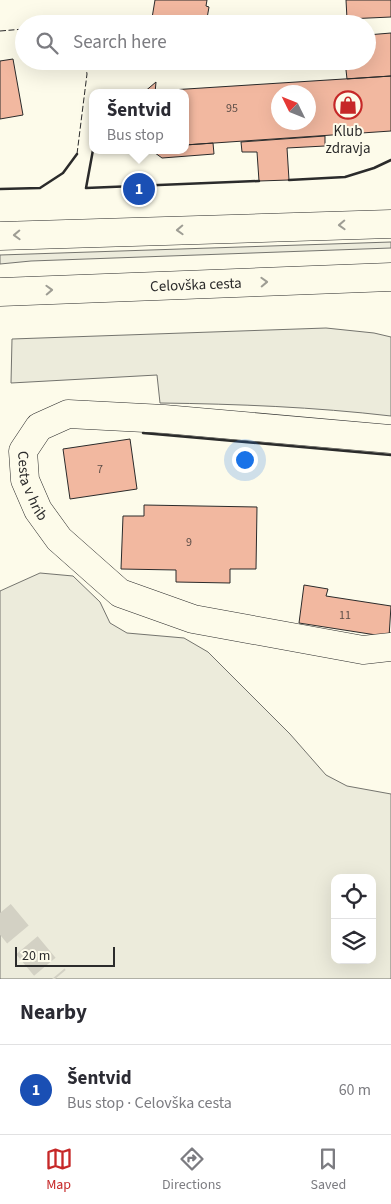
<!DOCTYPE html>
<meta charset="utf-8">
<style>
body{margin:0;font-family:"Source Sans 3",sans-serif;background:#f2f2f3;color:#2b2b33}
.controls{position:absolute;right:15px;bottom:15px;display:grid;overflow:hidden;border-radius:10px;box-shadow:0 5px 20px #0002}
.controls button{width:45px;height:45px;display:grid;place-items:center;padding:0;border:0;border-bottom:1px solid #e1e1e2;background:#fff;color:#2b2b33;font:25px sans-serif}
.compass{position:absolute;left:271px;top:85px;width:45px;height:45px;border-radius:50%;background:#fff;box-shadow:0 5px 20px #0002;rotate:313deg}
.scale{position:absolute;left:15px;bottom:12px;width:100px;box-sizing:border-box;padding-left:5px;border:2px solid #2b2b2b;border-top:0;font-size:14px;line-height:18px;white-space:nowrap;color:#2b2b2b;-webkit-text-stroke:4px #fdfbea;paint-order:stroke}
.you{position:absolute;left:244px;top:459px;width:18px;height:18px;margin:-12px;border:4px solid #fff;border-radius:50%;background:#1a73e8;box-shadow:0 0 0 8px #1a73e833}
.badge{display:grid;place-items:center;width:32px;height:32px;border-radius:50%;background:#c62828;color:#fff;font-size:16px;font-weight:700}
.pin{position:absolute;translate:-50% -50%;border:2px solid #fff;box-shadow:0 1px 5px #0006}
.popup{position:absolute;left:89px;top:89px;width:100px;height:65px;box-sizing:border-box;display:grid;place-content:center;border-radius:10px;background:#fff;filter:drop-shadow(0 1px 4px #0005);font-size:16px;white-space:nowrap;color:#7c7c81}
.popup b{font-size:19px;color:#2b2b33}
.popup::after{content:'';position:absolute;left:50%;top:100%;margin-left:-10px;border:10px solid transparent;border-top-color:#fff}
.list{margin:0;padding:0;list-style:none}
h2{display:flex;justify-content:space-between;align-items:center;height:65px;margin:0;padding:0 20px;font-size:21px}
h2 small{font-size:16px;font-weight:400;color:#7c7c81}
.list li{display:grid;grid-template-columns:32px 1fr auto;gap:15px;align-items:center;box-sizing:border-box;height:90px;padding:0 20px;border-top:1px solid #e1e1e2}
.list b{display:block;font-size:19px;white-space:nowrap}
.list p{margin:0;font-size:16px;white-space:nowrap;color:#7c7c81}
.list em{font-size:16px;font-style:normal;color:#7c7c81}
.icon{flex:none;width:28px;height:28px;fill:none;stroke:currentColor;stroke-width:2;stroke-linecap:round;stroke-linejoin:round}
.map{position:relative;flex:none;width:391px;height:979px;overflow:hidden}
.search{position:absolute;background:#fff;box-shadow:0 5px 20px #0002;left:15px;right:15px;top:15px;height:55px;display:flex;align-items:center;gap:12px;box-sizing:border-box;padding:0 18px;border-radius:28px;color:#7c7c81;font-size:19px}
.sheet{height:155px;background:#fff}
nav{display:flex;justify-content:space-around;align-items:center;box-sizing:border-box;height:70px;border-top:1px solid #e1e1e2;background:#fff;font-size:14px;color:#7c7c81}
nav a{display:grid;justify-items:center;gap:2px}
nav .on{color:#c62828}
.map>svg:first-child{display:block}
</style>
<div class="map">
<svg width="391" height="979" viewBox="0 0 391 979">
<rect width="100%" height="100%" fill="#fdfbea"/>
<!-- green -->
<path fill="#ecebdb" stroke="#74746e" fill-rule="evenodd" d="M391,242V248L31,261L0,264V255Z
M326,328L374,333L391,337V416C314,407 238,404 160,403L157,375L11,383L12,339Z
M40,573L73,576L100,602L110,623L127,633L184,638L208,652L290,734L326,775L347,786L391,794V979H0V591ZM335,878H372V960H335Z"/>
<!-- building -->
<path fill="#f2b8a0" stroke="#2b2b2b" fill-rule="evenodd" d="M155,0H207L206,6L209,7L206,24H151Z
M346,0H391V17L347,19Z
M391,33V76L347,79L345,61H367V35Z
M13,59L23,115L0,119V61Z
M163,61H199L198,67Z
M391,76V131L185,145V93H155V91ZM278,92H308V122H278Z
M156,82L155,93H143Z
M325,136V146L287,148L289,180L259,181L257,152H242L241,142Z
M213,143L214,154L162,158L151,150H185V145Z
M130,439L137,489L70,499L63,449Z
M144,505L257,507L256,569H230V583L176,582V570L121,569L123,516H144Z
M304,585L328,589L326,596L391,606L389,637L299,623Z"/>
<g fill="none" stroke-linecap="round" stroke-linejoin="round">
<!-- motorway-tunnel -->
<path stroke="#d3d1c4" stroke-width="28" stroke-dasharray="28 14" stroke-linecap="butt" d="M0,913L55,979"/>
<!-- minor casing -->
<g stroke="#2b2b2b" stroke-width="29">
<g id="minor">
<path id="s1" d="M391,439L164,419L68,414L39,427L23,451L25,480L38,510L59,539L120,593L193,619L363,650L391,647"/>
</g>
</g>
<!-- primary casing -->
<g stroke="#2b2b2b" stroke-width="29">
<g id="primary">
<path d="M0,236L391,224"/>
<path id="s2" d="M0,292L391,277"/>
</g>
</g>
<!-- minor -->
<use href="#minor" stroke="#fdfbea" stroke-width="28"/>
<!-- primary -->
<use href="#primary" stroke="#fdfbea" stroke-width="28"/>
<!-- fence -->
<path stroke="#2b2b2b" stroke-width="1" stroke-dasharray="6 2.5" stroke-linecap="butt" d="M85,24L86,20
M0,31L24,29
M77,154L87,74L85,61"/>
<!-- wall -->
<path stroke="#2b2b2b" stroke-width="2.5" d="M93,150L86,188L259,181
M289,180L345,177L374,168L391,160
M0,189L40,188L63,173L77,154
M143,433L391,455"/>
</g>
<!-- one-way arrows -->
<defs><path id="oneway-chevron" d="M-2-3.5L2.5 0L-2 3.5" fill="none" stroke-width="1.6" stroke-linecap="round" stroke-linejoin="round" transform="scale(1.25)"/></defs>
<g stroke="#9e9d94">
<use href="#oneway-chevron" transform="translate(342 225) rotate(178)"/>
<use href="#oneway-chevron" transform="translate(180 230) rotate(178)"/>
<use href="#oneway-chevron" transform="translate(17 235) rotate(178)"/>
<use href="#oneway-chevron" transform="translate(264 282) rotate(-2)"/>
<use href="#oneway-chevron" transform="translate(49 290) rotate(-2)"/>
</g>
<!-- icons -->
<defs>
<g id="shop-ring" transform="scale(1.4375)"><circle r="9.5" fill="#fdfbea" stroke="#c62828" stroke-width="1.5"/><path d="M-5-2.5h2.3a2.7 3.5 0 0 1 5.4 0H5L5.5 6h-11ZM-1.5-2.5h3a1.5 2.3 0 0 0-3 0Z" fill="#c62828"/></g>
</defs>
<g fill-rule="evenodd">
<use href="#shop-ring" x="348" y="105"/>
</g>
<g text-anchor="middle" stroke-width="4" stroke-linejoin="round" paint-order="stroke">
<!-- number labels -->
<g font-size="12" fill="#5d4e48">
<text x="232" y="112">95</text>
<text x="100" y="473">7</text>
<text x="189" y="546">9</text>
<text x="345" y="619">11</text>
</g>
<!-- poi labels -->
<g font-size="15" fill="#2b2b2b" stroke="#fdfbea">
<text x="348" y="136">Klub<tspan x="348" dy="17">zdravja</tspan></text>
</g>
<!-- street labels -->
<g font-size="15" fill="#2b2b2b" stroke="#fdfbea">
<text dy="5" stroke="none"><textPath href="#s2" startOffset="196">Celovška cesta</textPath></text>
<text dy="5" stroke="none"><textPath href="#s1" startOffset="421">Cesta v hrib</textPath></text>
</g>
</g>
</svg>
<div class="controls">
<button><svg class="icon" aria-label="locate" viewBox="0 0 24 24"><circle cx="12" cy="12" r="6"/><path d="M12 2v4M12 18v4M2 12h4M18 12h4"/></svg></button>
<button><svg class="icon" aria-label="layers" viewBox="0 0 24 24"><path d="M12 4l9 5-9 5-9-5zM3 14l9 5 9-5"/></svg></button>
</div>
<svg class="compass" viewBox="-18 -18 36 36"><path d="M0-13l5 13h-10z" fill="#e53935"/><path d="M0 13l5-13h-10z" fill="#7c7c81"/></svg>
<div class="scale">20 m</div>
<div class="you"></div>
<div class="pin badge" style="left:139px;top:189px;background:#1a4fb4">1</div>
<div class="popup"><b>Šentvid</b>Bus stop</div>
<div class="search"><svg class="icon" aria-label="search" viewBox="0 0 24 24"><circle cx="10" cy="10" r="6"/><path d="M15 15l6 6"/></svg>Search here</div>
</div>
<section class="sheet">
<h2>Nearby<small></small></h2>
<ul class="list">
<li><span class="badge" style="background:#1a4fb4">1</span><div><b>Šentvid</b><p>Bus stop · Celovška cesta</p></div><em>60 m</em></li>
</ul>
</section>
<nav>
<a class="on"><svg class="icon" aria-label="map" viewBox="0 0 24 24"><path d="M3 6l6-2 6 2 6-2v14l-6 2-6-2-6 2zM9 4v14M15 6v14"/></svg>Map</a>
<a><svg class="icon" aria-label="directions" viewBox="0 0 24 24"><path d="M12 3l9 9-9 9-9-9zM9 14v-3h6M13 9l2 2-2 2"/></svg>Directions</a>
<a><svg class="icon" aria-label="saved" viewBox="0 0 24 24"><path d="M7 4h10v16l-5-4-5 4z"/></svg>Saved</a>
</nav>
